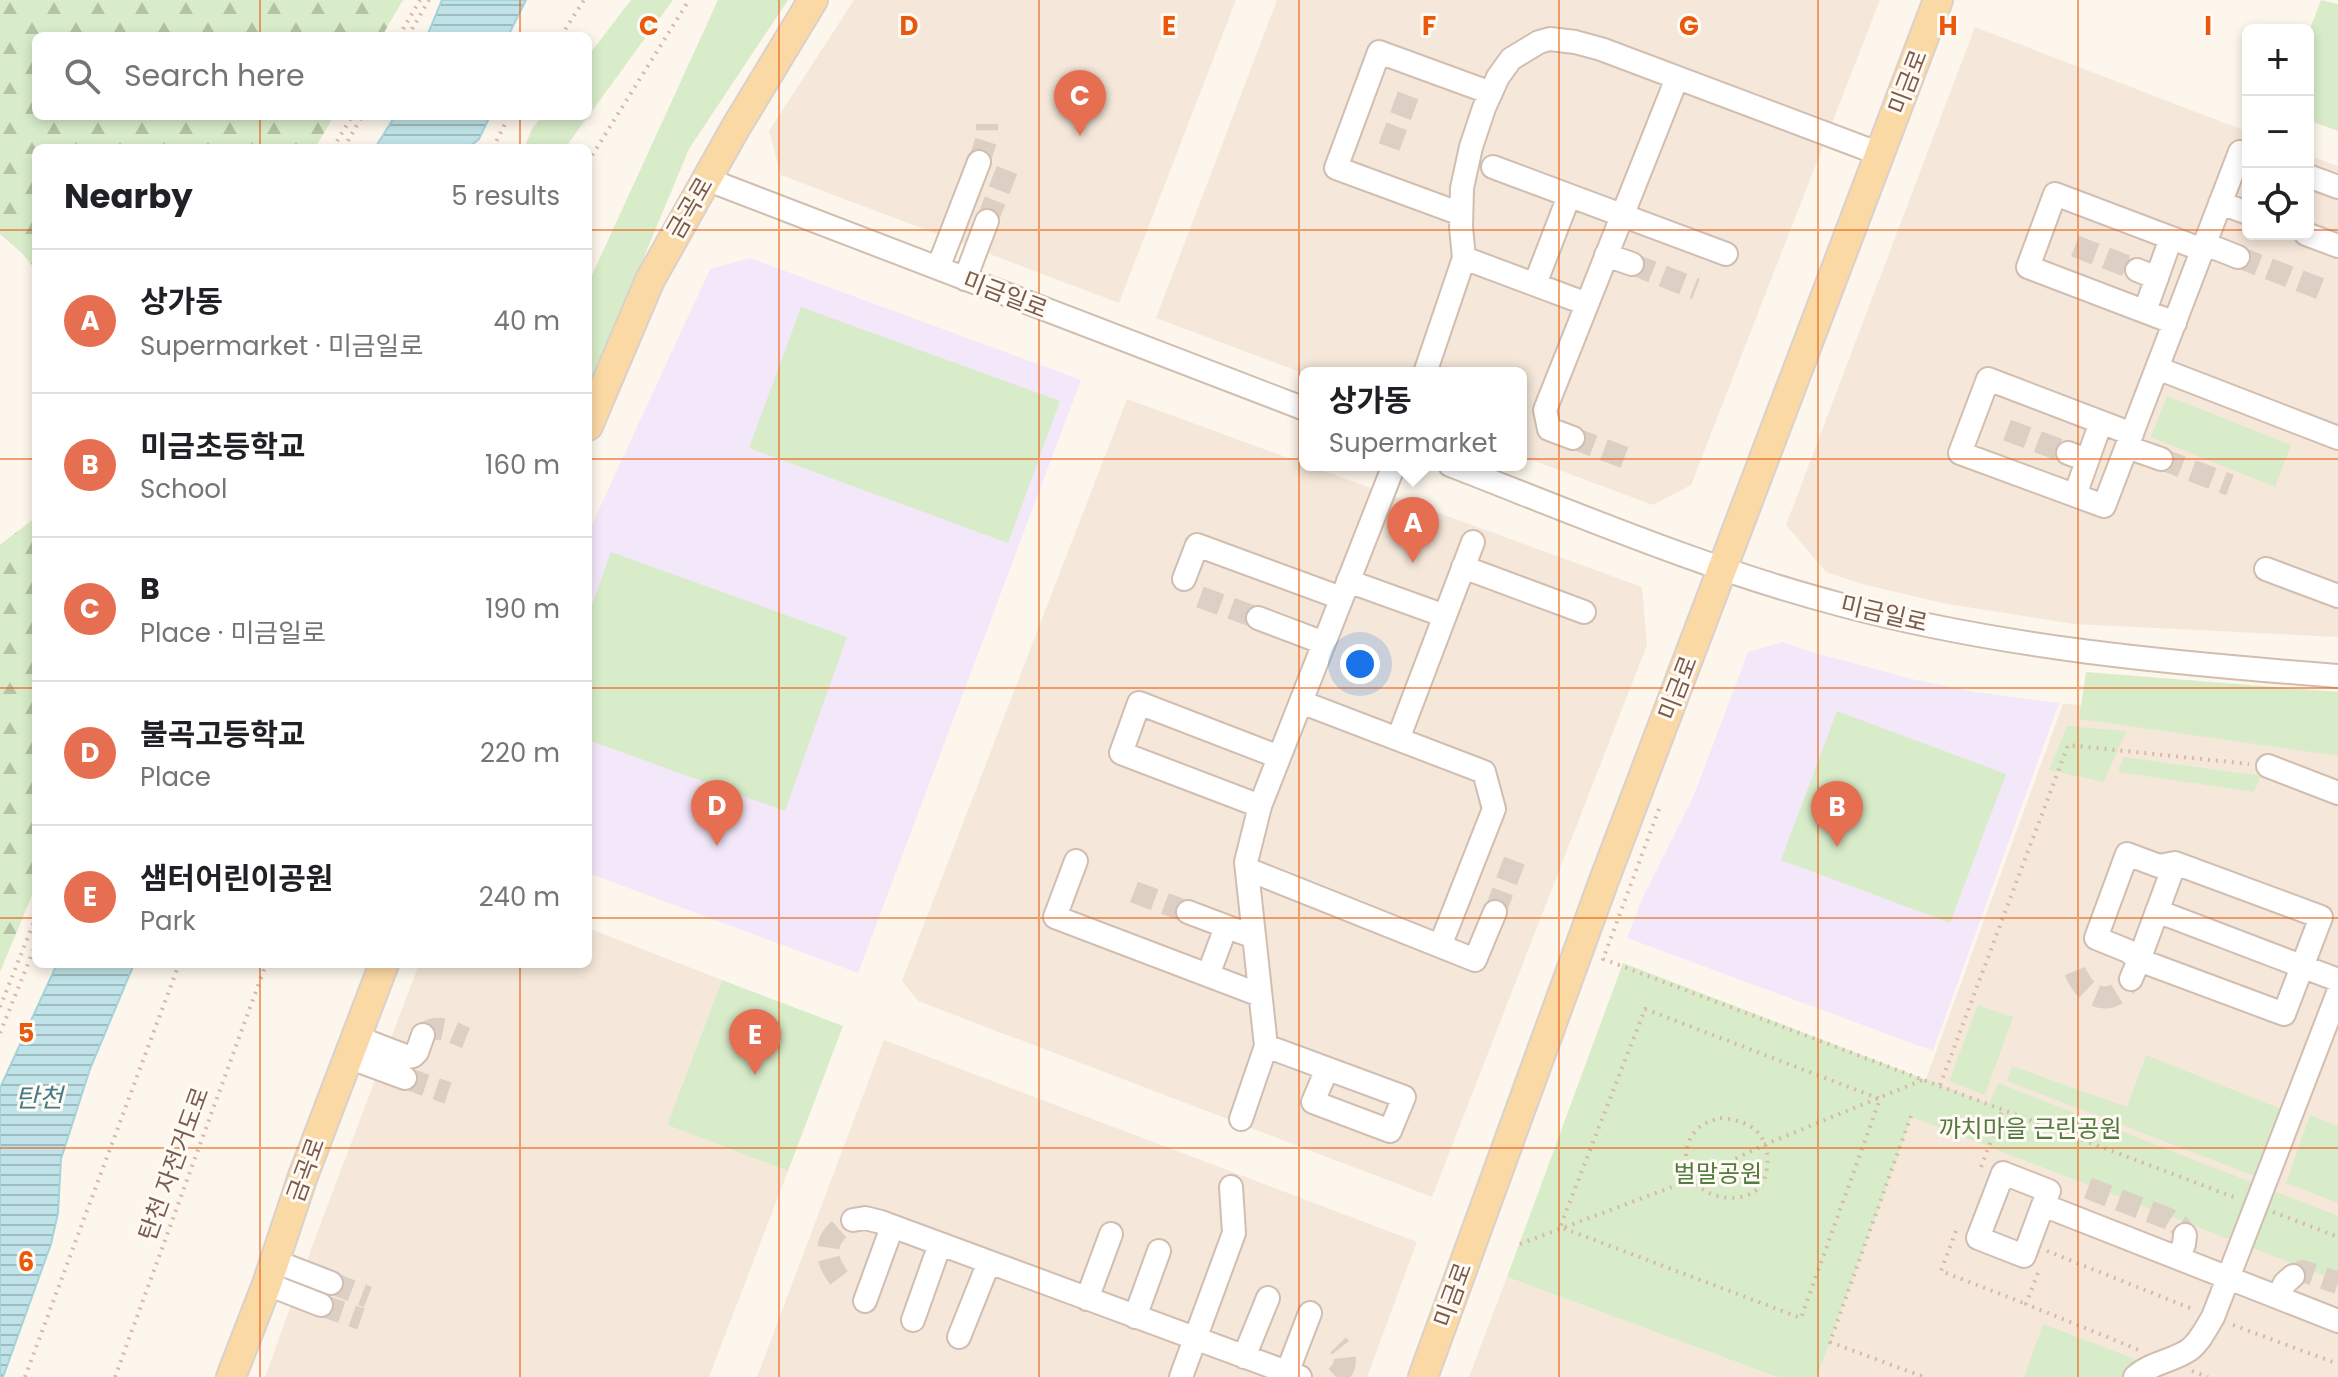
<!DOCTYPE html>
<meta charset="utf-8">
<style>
body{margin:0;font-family:Poppins,"Noto Sans KR",sans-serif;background:#f6f6f6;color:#202124}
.controls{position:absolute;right:24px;top:24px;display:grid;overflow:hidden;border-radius:12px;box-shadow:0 4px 12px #0003}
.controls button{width:72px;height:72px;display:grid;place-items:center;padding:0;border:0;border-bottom:2px solid #e0e0e0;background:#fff;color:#202124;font:40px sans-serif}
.you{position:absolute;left:1360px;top:664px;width:28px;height:28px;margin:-20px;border:6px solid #fff;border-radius:50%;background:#1a73e8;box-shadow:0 0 0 12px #1a73e833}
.badge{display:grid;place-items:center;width:52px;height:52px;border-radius:50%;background:#e76f51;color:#fff;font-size:26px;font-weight:700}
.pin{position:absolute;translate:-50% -66px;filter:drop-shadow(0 2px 4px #0008)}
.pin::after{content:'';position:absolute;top:42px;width:28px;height:24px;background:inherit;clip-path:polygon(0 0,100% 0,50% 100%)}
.popup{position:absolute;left:1299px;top:367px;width:228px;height:104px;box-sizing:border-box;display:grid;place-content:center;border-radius:12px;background:#fff;filter:drop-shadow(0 2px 6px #0005);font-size:26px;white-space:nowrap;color:#757577}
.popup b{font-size:30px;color:#202124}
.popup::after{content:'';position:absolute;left:50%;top:100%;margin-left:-16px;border:16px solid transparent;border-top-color:#fff}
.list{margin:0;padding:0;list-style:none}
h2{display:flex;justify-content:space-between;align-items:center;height:104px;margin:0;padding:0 32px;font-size:34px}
h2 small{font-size:26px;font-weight:400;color:#757577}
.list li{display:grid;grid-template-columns:52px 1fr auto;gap:24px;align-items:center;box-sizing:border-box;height:144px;padding:0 32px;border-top:2px solid #e0e0e0}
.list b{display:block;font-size:30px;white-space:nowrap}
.list p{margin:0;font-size:26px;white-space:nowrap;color:#757577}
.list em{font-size:26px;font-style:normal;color:#757577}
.icon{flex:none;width:44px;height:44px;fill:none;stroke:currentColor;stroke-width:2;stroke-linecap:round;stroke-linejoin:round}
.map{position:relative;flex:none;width:2338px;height:1377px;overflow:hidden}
.search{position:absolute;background:#fff;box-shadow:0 4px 12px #0003;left:32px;top:32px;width:560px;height:88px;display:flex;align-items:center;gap:20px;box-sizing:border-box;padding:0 28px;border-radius:12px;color:#757577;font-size:30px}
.panel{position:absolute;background:#fff;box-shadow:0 4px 12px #0003;left:32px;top:144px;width:560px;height:824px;border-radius:12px}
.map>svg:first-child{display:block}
</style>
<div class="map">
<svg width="2338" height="1377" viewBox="0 0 2338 1377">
<defs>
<pattern id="forest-firs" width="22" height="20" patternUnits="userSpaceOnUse" patternTransform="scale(2)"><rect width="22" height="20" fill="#d8ecc9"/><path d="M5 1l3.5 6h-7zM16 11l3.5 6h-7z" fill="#b4c2a5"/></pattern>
<pattern id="water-rules" width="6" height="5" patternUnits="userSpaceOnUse" patternTransform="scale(2)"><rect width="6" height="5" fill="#bfe3e8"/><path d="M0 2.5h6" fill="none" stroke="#a0bbbe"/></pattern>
</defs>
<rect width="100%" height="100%" fill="#fdf6ec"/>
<!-- residential -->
<path fill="#f5e8da" d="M854,0H1236L1119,303L781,175L769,131Z
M1277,0H1880L1691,485L1653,505L1521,456V373L1305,374L1156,318Z
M1975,27L2248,132V234H2308V155L2338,166V637L2074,624L1942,603L1862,584L1826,572L1786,525Z
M1127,399L1642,587L1647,645L1432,1197L918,1001L902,981Z
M2063,704L2338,713V1377H1817Z
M588,928L722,980L667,1125L788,1171L709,1377H265L319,1228L419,964H588Z
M884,1040L1417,1242L1367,1377H757Z
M1507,1277L1777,1377H1469Z"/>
<!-- education -->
<path fill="#f3e8fa" d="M750,258L1081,380L858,973L588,873V533L710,269Z
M1783,642L1808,651L1916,680L1975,692L2059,703L1933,1051L1627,938L1642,899L1694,795L1748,652Z"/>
<!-- green -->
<path fill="#d8ecc9" d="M631,0H673L565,148H524L532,129L542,116H588V56Z
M718,0H788L689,149L588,391V284Z
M2321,0L2338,4V131L2308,120V34Z
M801,307L1060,401L1008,543L749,448Z
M2167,396L2291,445L2275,487L2151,437Z
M611,552L847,637L785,811L588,740V616Z
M2086,672L2338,692V756L2079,719Z
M1837,711L2006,774L1950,923L1781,860Z
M2067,726L2126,731L2104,782L2049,770Z
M2124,757L2261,776L2254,792L2118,772Z
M1623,963L1989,1104L1998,1083L2338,1216V1281L1912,1117L1817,1377H1777L1507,1277Z
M722,980L843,1026L788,1171L667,1125Z
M1978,1005L2013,1017L1985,1095L1949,1081Z
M2146,1055L2281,1109L2257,1177L2007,1081L2012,1066L2127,1107Z
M2310,1115L2338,1126V1203L2286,1183Z
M2043,1324L2140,1361L2127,1377H2024Z"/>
<!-- forest -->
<path fill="url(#forest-firs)" d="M0,0H403L382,36H36V116H334L315,148H36V270L23,254L0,234Z
M36,517V886L0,972V545Z"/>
<!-- water -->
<path fill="url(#water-rules)" stroke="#a5d3da" stroke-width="2" d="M442,0H526L508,36H427Z
M395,116H490L479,139L468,148H375Z
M57,964H134L90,1069L61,1159L58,1213L51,1244L3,1377H0V1088Z"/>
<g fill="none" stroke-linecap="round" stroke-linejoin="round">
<!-- minor-tunnel -->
<path stroke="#dcd0c4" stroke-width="22" stroke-dasharray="22 11" stroke-linecap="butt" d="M1389,147L1412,85
M979,162L987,138V124
M987,221L1007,170
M2075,246L2137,270
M2238,257L2329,292
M1632,264L1696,289
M2007,430L2068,453
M1573,438L1634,461
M2161,459L2230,485
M1200,597L1258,618
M1134,892L1188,912
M1495,912L1518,851
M2075,971C2087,1001 2113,1008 2131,979
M423,1035C436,1022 451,1032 466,1038
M405,1078L448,1093
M2088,1188L2169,1219L2180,1226L2185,1235
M2293,1276L2303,1271L2338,1283
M839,1278C820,1253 826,1234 853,1220
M331,1283L368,1297
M321,1305L361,1319
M1336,1377C1347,1367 1348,1355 1338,1345"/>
<!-- minor casing -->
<g stroke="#d1beb0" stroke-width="26">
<path id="minor" d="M1493,167L1726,254
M2308,176L2338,187
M706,179L1305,409
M2220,203L2248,213
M1461,214L1336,168L1379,52L1491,93
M2306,234L2338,246
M2205,244L2238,257
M1606,255L1632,264
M1464,258L1587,304
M938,268L979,162
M2137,270L2157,278
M965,279L987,221
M1535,284L1569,196
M2145,311L2171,238
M2175,323L2028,267L2055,194L2203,250
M2157,368L2338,438
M1425,373L1464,258L1461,227L1462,188L1471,147L1484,108L1498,77L1511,59L1539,42L1550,39L1575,42L1601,49L1880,154
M2132,434L1988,379L1960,453L2104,506C2150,388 2195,270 2240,152L2248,155
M1573,438L1549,429L1545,410L1677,78
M2127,447L2161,459
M2068,453L2087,460
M1450,465C1579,515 1708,570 1842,605C2004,648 2171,663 2338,676
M2075,495L2101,422
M1463,567L1584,612
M2266,569L2338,596
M1184,579L1197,545L1341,598
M1348,581L1445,616
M1258,618L1324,643
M1301,702L1484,772L1494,809L1440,946
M1398,739L1473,542
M2268,766L2338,793
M1260,806L1121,753L1139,703L1279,757
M1076,861L1055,917L1260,995
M2175,863L2321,917L2284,1014L2139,960Z
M1247,869L1475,960L1495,912
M2157,911L2338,980
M1188,912L1254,937
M1208,975L1226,927
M2131,979L2139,960L2128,951L2096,938L2127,854L2159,866L2175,863
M356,1037L408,1057L413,1056L417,1052L423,1035
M1266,1046L1404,1097L1390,1131L1313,1102L1327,1069
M348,1057L405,1078
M1241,1119L1266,1046L1246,862L1260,806L1394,465
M2043,1205L2024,1256L1978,1238L2003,1173L2049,1191L2043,1205L2338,1321
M853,1220L865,1218L881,1222L1300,1377
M2178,1258L2184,1244L2185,1235
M274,1261L331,1283
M267,1284L321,1305
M2278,1297L2285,1283L2293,1276
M1087,1299L1111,1234
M865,1301L892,1227
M1135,1317L1159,1251
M913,1320L940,1244
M959,1337L989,1262
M1244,1357L1268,1298
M1287,1373L1310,1313
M1181,1377L1234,1233L1231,1187
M2135,1377C2150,1363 2173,1361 2189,1350C2200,1342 2206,1328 2213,1317L2338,993"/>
</g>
<!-- major casing -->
<g stroke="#dad1cd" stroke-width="32">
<path id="major" d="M588,426L650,280L736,127L813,0
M231,1377L267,1284L303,1176L384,964
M1423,1377L1603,883L1938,0"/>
</g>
<!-- path -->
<path stroke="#d9b8a5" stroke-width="4" stroke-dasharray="2 6" stroke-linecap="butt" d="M399,36L420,0
M408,36L429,0
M561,36L584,0
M333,148L352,116
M344,148L362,116
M493,148L509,116
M588,162L689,0
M1659,809L1603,959L2239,1199
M0,1007L36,917
M1645,1009L1880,1099L1801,1318L1560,1227Z
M0,1033L36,944
M1940,1085L2068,745L2249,764
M1911,1116L1830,1342L1924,1377
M1720,1118C1754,1120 1773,1138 1766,1173C1761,1203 1720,1203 1701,1188C1684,1175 1681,1149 1694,1133C1700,1124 1710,1121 1720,1118Z
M1981,1167L2003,1109
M2273,1212L2338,1237
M1956,1231L1941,1271L2026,1304
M1520,1244L1693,1179L1766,1144L1925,1079
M2047,1251L2195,1310
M2038,1273L2026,1304L2139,1350
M2233,1325L2338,1364
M2192,1371L2208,1377
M25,1377L179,964
M115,1377L266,964"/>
<!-- minor -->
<use href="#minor" stroke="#fff" stroke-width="22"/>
<!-- major -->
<use href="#major" stroke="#fbd9a5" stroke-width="28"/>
</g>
<!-- grid -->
<path fill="none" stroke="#e8590c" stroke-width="2" stroke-opacity="0.55" d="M260,0V36M520,0V36M779,0V1377M1039,0V1377M1299,0V1377M1559,0V1377M1818,0V1377M2078,0V1377M260,116V148M520,116V148M0,230H36M588,230H2248M2308,230H2338M0,459H36M588,459H2338M0,688H36M588,688H2338M0,918H36M588,918H2338M260,964V1377M520,964V1377M0,1148H2338"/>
<g text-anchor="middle" stroke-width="6" stroke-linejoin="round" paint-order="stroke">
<!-- street labels -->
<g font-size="24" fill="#7a5c4d" stroke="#fffaf3">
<text transform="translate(1908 82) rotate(-69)" y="8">미금로</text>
<text transform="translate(690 208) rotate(-60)" y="8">금곡로</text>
<text transform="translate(1005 295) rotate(21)" y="8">미금일로</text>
<text transform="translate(1884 614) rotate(13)" y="8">미금일로</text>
<text transform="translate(1678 688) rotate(-69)" y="8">미금로</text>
<text transform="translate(174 1164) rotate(-70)" y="8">탄천 자전거도로</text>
<text transform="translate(306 1170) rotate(-70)" y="8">금곡로</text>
<text transform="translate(1453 1295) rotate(-70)" y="8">미금로</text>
</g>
<!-- park labels -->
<g font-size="24" fill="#537a41" stroke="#fffaf3">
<text x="2030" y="1137">까치마을 근린공원</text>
<text x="1718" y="1182">벌말공원</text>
</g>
<!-- water labels -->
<g font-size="26" font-style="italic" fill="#437c86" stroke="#fffaf3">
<text x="39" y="1107">탄천</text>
</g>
</g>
<g font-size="26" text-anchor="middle" font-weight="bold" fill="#e8590c" stroke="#fffaf3" stroke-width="6" stroke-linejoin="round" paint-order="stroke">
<text x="649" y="35">C</text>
<text x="909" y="35">D</text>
<text x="1169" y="35">E</text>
<text x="1429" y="35">F</text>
<text x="1689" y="35">G</text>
<text x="1948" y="35">H</text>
<text x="2208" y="35">I</text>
<text x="26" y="1042">5</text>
<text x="26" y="1271">6</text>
</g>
</svg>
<div class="controls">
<button>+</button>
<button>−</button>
<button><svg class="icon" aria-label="locate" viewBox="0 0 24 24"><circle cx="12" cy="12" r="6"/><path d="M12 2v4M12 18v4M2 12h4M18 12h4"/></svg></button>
</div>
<div class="you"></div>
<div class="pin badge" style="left:1413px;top:563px">A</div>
<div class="popup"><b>상가동</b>Supermarket</div>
<div class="pin badge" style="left:1837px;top:847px">B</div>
<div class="pin badge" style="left:1080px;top:136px">C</div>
<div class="pin badge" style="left:717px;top:846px">D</div>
<div class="pin badge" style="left:755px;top:1075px">E</div>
<div class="search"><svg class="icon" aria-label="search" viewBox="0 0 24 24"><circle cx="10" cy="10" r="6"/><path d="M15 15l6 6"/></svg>Search here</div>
<section class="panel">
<h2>Nearby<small>5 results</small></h2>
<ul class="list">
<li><span class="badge">A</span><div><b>상가동</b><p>Supermarket · 미금일로</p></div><em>40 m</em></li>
<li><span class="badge">B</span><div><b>미금초등학교</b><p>School</p></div><em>160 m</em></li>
<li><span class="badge">C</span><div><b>B</b><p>Place · 미금일로</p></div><em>190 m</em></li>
<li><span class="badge">D</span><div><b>불곡고등학교</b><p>Place</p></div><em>220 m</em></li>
<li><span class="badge">E</span><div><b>샘터어린이공원</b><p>Park</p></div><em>240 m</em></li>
</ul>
</section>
</div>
